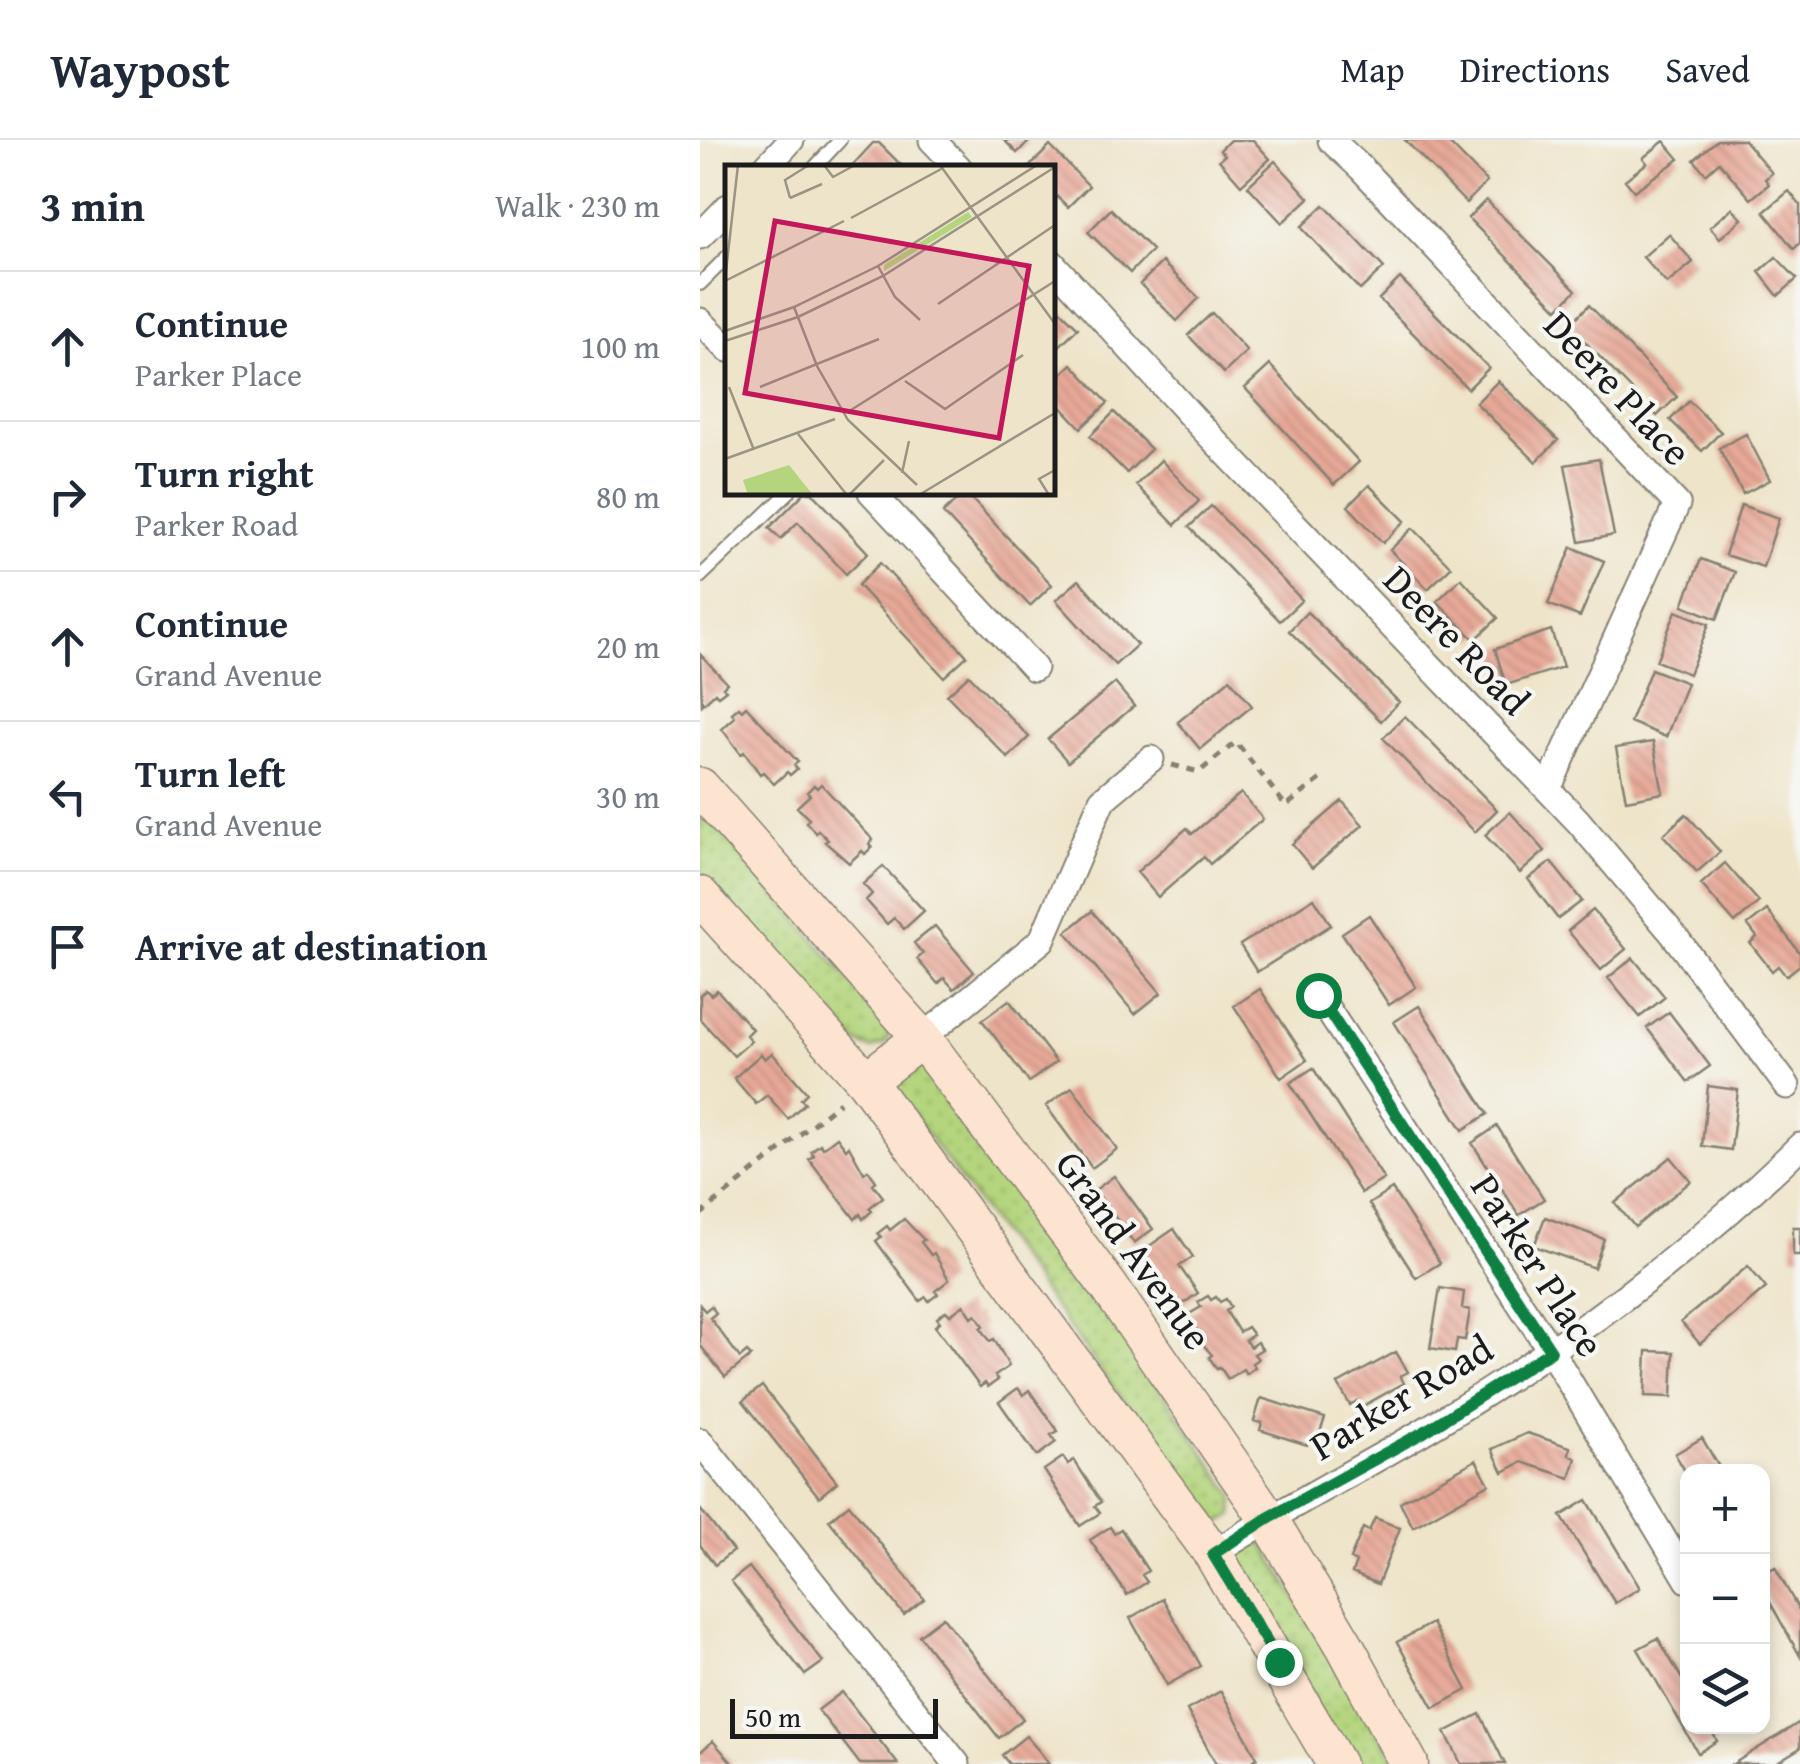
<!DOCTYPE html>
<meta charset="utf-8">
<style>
body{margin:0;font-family:"Gentium Book Plus",serif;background:#f2f2f3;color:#1f2937}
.controls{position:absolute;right:30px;bottom:30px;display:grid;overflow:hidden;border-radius:20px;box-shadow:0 5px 15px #0003}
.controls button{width:90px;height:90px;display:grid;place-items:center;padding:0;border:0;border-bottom:2px solid #e0e1e3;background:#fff;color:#1f2937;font:50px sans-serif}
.scale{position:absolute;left:30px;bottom:25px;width:208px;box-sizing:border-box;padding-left:10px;border:5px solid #1c1c1c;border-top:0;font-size:28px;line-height:35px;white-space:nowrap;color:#1c1c1c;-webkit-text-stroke:8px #f6f6f2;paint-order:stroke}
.stop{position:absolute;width:30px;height:30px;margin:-22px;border:8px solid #0b8043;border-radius:50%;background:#fff}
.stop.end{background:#0b8043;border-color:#fff;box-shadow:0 2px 10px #0008}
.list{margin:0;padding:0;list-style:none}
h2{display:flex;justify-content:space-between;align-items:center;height:130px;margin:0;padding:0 40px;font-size:42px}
h2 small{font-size:32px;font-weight:400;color:#747a83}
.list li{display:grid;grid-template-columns:65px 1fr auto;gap:30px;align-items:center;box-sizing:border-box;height:150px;padding:0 40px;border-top:2px solid #e0e1e3}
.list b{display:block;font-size:38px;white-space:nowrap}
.list p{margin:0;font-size:32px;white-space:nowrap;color:#747a83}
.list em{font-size:32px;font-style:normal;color:#747a83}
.icon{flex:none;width:55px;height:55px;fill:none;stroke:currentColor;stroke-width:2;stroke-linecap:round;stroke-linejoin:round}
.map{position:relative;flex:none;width:1100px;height:1624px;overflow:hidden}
header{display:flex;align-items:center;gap:60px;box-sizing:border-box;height:140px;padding:0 50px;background:#fff;border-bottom:2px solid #e0e1e3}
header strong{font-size:48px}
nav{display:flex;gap:55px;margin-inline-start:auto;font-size:35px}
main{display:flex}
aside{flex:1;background:#fff}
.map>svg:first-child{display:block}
</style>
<header>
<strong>Waypost</strong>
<nav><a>Map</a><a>Directions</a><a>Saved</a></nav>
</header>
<main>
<aside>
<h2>3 min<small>Walk · 230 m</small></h2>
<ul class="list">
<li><svg class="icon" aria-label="ahead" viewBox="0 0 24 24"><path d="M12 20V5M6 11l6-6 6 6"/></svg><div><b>Continue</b><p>Parker Place</p></div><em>100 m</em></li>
<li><svg class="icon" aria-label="right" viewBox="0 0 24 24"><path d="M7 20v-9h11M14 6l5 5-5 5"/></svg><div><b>Turn right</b><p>Parker Road</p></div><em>80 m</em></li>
<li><svg class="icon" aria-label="ahead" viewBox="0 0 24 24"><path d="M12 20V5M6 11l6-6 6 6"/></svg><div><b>Continue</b><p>Grand Avenue</p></div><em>20 m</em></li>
<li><svg class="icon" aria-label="left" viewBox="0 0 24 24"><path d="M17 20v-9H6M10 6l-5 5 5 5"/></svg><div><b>Turn left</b><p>Grand Avenue</p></div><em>30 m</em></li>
<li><svg class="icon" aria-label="arrive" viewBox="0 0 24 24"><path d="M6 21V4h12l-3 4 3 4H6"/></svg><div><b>Arrive at destination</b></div></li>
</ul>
</aside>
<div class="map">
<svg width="1100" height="1624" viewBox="0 0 1100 1624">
<defs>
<pattern id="grass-dots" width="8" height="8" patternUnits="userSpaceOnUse" patternTransform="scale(2.5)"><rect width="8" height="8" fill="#b4d57d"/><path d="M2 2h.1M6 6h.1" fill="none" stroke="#9ab66b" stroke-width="1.8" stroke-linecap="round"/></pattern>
<pattern id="building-back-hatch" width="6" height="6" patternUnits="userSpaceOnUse" patternTransform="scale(2.5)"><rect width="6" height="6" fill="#e7a998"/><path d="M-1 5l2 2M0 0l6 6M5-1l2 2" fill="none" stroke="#c69182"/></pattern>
</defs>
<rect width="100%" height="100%" fill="#f6f6f2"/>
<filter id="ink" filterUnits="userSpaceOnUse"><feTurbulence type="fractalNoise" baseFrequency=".01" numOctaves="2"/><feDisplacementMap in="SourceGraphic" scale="20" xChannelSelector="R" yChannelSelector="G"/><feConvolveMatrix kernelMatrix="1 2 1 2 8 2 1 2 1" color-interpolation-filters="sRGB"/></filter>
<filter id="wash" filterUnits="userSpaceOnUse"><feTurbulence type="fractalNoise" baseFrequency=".0048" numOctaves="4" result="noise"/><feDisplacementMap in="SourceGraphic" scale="40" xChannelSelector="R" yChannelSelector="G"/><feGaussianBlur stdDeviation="2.25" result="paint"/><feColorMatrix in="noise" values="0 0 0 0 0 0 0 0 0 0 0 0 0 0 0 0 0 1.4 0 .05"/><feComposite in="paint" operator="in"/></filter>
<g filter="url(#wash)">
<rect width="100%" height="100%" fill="#eee4c9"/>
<!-- grass -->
<path fill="url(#grass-dots)" stroke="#68784c" stroke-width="2.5" d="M0,667L192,889L185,904L171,909L154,901L0,732Z
M218,924L226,927L349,1087L534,1356L533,1375L515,1386L194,949L192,943Z
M554,1404H563L698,1624H647L538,1421L541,1412Z"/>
<g id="blocks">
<!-- building -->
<path fill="url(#building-back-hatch)" d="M304,0H331L317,13Z
M530,0H553L570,19L541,45L519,20L525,15L520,10Z
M705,0H746L787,42L766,63Z
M1017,0H1044L1072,33L1065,39L1069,44L1051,59L1019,22L1006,34L994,20Z
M964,1L979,19L934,51L925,40L947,23L943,18Z
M173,3H179L204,28H150Z
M350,6L389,46L368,67L352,52V28H328Z
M575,21L609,58L582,83L548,46Z
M1089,51L1100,65V103L1094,109L1064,72Z
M786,60L876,150L858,169L768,78Z
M624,65L684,128L660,150L601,87Z
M1032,68L1042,79L1020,98L1010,87Z
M411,69L452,110L430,133L388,92Z
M969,94L993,122L967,144L943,117Z
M1076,117L1097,139L1078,156L1059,132Z
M462,122L499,158L477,181L440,144Z
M700,138L789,228L768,249L679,159Z
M352,162L378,188L352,213Z
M889,165L977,257L957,276L869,185Z
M512,173L547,211L524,233L488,195Z
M372,224L408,263L381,288L352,257V243Z
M570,225L659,322L634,345L545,248Z
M798,241L858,300L836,322L776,263Z
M989,261L1021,292L1002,311L970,280Z
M414,272L451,309L427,333L390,296Z
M1046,294L1070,340L1043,354L1019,308Z
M899,319L914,395L880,402L865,325Z
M461,320L499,361L475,385L436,345Z
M669,345L705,381L683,403L648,366Z
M105,352H112L168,413L146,434L98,382L81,399L69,388Z
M265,352L352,445L330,466L243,373Z
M1041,365L1079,378L1063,427L1025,415Z
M511,366L602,460L580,481L489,387Z
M713,388L751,427L728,449L690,410Z
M872,407L904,421L880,477L848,464Z
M1001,419L1035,432L1017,479L983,465Z
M180,423L267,516L244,537L158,445Z
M761,438L798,478L775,500L737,461Z
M379,440L437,505L415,525L356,460Z
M976,471L1009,484L989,534L956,521Z
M607,472L699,562L681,581L589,491Z
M851,490L863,527L806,545L795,509Z
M0,514L27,543L23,547L26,550L18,556L15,553L2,565Z
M951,529L987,543L966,597L930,582Z
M269,535L329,597L308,618L247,555Z
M530,539L552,566L500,609L478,582Z
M415,543L434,566L368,622L348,599Z
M46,566L98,622L94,625L97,629L90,635L87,632L74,644L63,632L60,634L44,612L41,614L22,589L35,577L32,573L39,567L42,570Z
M705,576L797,670L775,692L683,598Z
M953,602L963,653L926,660L916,608Z
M121,644L173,700L169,704L172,707L165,714L162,711L149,723L125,702L128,700L118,690L116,693L106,682L109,679L97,667L110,655L107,652L114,645L117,648Z
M541,653L563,679L510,724L504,717L458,757L437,732L487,688L492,694Z
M642,661L663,685L612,728L592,704Z
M810,672L845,711L820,733L785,695Z
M986,674L1020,712L997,732L963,695Z
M851,722L882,761L858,779L828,739Z
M1025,723L1059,762L1035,783L1001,744Z
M183,726L224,771L204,789L194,778L187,784L166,760L172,754L163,744Z
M614,758L631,785L557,832L540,805Z
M893,770L926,809L901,830L868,791Z
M1067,770L1100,813V825L1086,836L1078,826L1072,831L1050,803L1057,797L1048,785Z
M392,771L461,853L435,874L366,792Z
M669,775L716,847L689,865L642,793Z
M235,786L274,832L254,849L244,838L238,844L217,819L223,814L214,803Z
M933,818L965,857L940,877L908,838Z
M560,849L607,920L581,938L534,866Z
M6,850L11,855L17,850L52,889L46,895L51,901L34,916L0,879V855Z
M309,860L356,922L329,942L282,880Z
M719,866L788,974L763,990L694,882Z
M969,872L1010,926L988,942L947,888Z
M72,913L107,953L101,959L105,963L88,979L67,955L56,964L34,938L61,914L65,919Z
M613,928L684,1039L661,1053L590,943Z
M1008,946L1038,950L1031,1010L1002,1006Z
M372,947L417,1009L392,1028L346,966Z
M797,986L844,1059L819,1075L772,1003Z
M137,997L146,1009L149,1006L164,1033L168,1030L176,1041L173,1044L183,1057L169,1068L172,1071L163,1079L160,1074L155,1079L109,1019L114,1015L111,1011L120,1004L123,1008Z
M971,1017L991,1041L935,1087L915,1063Z
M414,1036L453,1089L434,1103L395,1050Z
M692,1049L740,1123L716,1138L669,1064Z
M845,1077L904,1099L894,1128L834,1106Z
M204,1079L224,1100L221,1102L231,1115L234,1113L249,1140L235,1151L238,1154L229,1161L226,1157L220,1161L176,1101L181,1097L178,1093L187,1086L190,1090Z
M1093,1087H1100V1115H1093Z
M474,1089L493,1117L479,1126L498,1153L480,1166L442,1111Z
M1048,1126L1066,1148L1000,1204L981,1182Z
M740,1148L764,1152L762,1168L770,1170L765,1200L757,1199L755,1212L730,1208Z
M508,1156L511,1160L516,1157L520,1162L526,1159L531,1167L526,1171L539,1192L547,1187L553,1195L545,1200L550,1207L557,1202L562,1209L554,1214L558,1219L552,1223L555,1227L546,1234L543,1229L528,1239L520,1227L517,1229L509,1217L512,1215L493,1193L496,1191L486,1176L501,1167L498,1162Z
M0,1165L5,1171L11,1166L16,1173L10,1178L40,1218L47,1212L51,1216L25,1237L0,1205Z
M264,1165L272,1177L276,1174L284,1186L281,1188L290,1201L294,1199L309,1226L295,1236L298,1240L288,1247L285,1243L280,1247L235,1186L240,1182L237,1178L246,1171L250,1175Z
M947,1211L974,1212L972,1257L945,1256Z
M696,1212L708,1232L700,1236L704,1243L661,1267L657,1261L650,1265L638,1244Z
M62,1246L137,1342L119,1357L43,1261Z
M318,1248L323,1255L329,1250L358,1291L351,1295L356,1302L337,1316L299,1262Z
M561,1258L625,1278L617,1301L609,1299L607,1305L560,1290L562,1283L554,1281Z
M827,1293L870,1307L869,1315L876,1318L870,1338L822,1322L803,1332L792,1309Z
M1002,1298L1022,1332H988V1336L975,1314Z
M363,1317L368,1324L374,1320L401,1362L395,1366L400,1373L380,1386L344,1330Z
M776,1320L789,1344L713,1387L700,1362Z
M887,1360L940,1448L915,1463L861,1376Z
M149,1364L224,1459L204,1475L129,1380Z
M0,1369L33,1411L15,1425L0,1405Z
M675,1378L700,1388L678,1444L652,1433L656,1422L650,1419L663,1388L669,1391Z
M410,1387L414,1393L421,1389L448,1431L442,1435L447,1442L427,1455L390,1400Z
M49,1427L123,1522L105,1535L31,1441Z
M1075,1427L1100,1472V1516L1062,1448V1435Z
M463,1459L501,1526L467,1545L430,1478Z
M243,1477L323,1579L299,1598L219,1495Z
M732,1483L767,1550L734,1568L697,1502Z
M958,1498L988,1549V1586H1009L1017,1601L998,1613L938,1509Z
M521,1551L557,1618L547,1624H516L487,1570Z
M142,1552L194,1619L198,1624H160L133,1589L118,1570Z
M780,1574L805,1624H761L754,1609L745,1592Z
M1100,1582V1608L1074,1624H1033Z
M326,1596L340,1612L349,1624H309L302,1615Z
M13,1601L33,1624H0V1612Z"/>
</g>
</g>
<g filter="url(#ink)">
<use href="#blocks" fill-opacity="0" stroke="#858072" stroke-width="2.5"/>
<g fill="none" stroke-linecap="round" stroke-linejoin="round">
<!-- lane casing -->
<g stroke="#858072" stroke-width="16">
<path id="lane" d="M114,28L140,0
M0,144L28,116
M0,437L89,352"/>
</g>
<!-- street casing -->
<g stroke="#858072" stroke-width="29">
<path id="street" d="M232,0L259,28
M631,0L661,28L977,364L848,649
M65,28L91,0
M0,96L28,67
M352,123L493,278L878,681L973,794L1087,946
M0,181L28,209
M171,352L334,528
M618,855L851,1211L988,1440
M222,898L342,800L402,660L451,619
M0,1301L257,1624
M513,1414C581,1369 654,1333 724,1291C859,1211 988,1116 1100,1006"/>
</g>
<!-- secondary casing -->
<g stroke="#858072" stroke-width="41">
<path id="secondary" d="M0,647L222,898L409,1147L568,1378L645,1506L709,1624
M0,756L166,941L513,1414L636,1624
M166,941L222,898"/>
</g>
<!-- path -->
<path stroke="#858072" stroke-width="5" stroke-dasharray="8 8" stroke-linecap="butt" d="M472,625L499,632L536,602L586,666L622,638
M0,1075L140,962"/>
<!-- lane -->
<use href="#lane" stroke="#fff" stroke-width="12"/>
<!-- street -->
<use href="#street" stroke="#fff" stroke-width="25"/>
<!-- secondary -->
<use href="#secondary" stroke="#fde4d0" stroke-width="38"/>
</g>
</g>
<g fill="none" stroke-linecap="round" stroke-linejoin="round" filter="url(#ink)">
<!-- route -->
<path stroke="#0b8043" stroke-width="12" d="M579,1522L513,1414L568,1378L724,1292L851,1211L618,855"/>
</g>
<g text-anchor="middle" stroke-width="8" stroke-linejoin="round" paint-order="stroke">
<!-- street labels -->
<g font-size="40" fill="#1c1c1c" stroke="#f6f6f2">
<text transform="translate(918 248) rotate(47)" y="14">Deere Place</text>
<text transform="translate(757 500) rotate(46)" y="14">Deere Road</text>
<text transform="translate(434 1110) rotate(54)" y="14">Grand Avenue</text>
<text transform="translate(838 1125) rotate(57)" y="14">Parker Place</text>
<text transform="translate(701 1257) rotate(-31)" y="14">Parker Road</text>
</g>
</g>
<!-- overview -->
<g transform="translate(25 25)">
<rect width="330" height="330" fill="#eee4c9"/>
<path d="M243,47L247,52L159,106V100Z" fill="#b4d57d"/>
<path d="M64,300L88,330H23L18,315Z" fill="#b4d57d"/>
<path fill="none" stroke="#9a9484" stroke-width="2.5" d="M99,0L108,12L130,0M215,0L330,159M65,33L60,15L84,0M65,33L97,19M126,53L218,3M153,101L170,132L195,155M0,115L13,0M0,116L119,56M213,139L330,60M69,142L92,201L123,255L192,320M0,166L69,142L153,101L312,0M0,176L73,152L158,111L330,2M180,216L220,244L298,190M4,222L29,285M35,222L154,174M126,245L330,116M73,269L122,330M0,294L110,254M177,308L184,276M124,330L159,295M194,330L330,248M324,330L314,314L330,305"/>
<path fill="#c2185b" fill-opacity="0.15" stroke="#c2185b" stroke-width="5" d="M50,56L304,101L274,273L20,228Z"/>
<rect width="330" height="330" fill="none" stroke="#1c1c1c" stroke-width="5"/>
</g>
</svg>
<div class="controls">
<button>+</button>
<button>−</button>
<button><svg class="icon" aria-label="layers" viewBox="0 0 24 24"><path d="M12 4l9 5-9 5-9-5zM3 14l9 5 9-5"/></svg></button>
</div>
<div class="scale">50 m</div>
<div class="stop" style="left:618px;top:855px"></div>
<div class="stop end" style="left:579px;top:1522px"></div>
</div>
</main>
